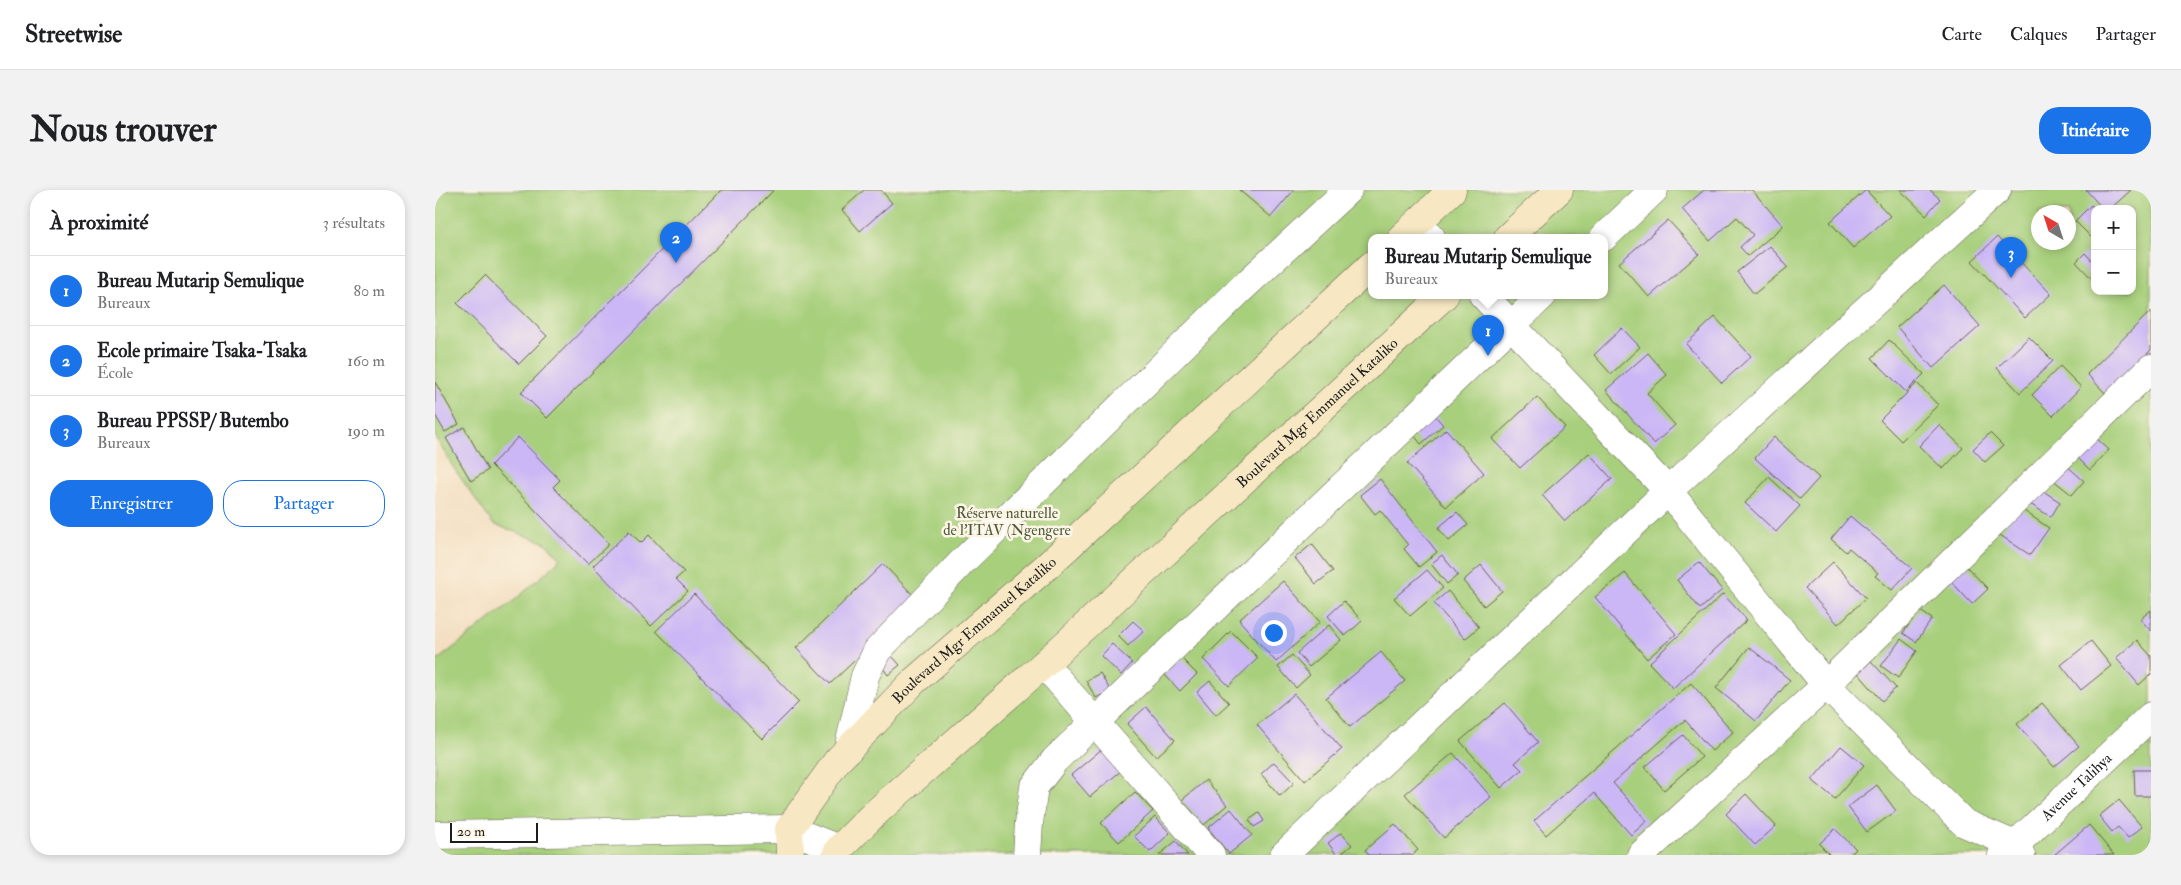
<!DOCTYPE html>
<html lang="fr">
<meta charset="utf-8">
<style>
body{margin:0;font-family:"IM FELL Double Pica",serif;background:#f2f2f2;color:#202124}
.controls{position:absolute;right:15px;top:15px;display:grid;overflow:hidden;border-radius:10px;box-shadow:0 2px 8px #0003}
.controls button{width:45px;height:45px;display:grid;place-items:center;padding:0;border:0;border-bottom:1px solid #e0e0e0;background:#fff;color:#202124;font:25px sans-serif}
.compass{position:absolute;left:1596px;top:15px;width:45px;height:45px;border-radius:50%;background:#fff;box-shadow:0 2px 8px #0003;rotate:321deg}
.scale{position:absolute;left:15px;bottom:12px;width:88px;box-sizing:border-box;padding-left:5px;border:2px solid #1c1c1c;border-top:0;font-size:14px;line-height:18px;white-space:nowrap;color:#1c1c1c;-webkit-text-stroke:4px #fcf5e5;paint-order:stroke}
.you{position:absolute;left:838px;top:442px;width:18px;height:18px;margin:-12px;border:4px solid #fff;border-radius:50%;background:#1a73e8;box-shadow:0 0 0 8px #1a73e833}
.badge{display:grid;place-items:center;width:32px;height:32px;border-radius:50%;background:#1a73e8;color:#fff;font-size:16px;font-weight:700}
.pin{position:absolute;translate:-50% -41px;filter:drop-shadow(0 1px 2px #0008)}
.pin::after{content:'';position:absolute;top:26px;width:18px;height:15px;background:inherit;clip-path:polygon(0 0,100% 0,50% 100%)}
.popup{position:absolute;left:933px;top:44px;width:240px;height:65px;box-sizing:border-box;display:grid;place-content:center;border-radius:10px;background:#fff;filter:drop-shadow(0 1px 4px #0005);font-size:16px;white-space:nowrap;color:#757577}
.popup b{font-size:19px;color:#202124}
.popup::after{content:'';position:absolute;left:50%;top:100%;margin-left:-10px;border:10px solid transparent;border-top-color:#fff}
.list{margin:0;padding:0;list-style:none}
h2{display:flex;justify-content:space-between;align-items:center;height:65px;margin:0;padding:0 20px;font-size:21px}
h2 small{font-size:16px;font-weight:400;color:#757577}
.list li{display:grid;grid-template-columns:32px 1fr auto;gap:15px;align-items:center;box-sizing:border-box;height:70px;padding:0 20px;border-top:1px solid #e0e0e0}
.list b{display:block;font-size:19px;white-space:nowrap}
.list p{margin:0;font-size:16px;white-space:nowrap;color:#757577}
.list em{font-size:16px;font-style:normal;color:#757577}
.actions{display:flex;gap:10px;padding:15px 20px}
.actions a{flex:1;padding:11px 0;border:1px solid #1a73e8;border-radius:20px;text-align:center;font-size:18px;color:#1a73e8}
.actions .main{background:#1a73e8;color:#fff}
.map{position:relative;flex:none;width:1716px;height:665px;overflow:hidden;border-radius:20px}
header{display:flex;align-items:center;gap:30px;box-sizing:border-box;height:70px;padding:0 25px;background:#fff;border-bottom:1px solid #e0e0e0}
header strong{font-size:24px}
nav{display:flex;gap:28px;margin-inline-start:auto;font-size:18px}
.intro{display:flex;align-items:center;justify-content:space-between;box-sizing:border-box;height:120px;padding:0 30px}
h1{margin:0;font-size:35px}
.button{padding:12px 22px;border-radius:20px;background:#1a73e8;color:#fff;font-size:18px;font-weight:700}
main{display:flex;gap:30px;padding:0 30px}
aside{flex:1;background:#fff;border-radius:20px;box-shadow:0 2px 8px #0003}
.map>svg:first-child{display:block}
</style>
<header>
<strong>Streetwise</strong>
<nav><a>Carte</a><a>Calques</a><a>Partager</a></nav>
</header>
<div class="intro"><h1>Nous trouver</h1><a class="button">Itinéraire</a></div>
<main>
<aside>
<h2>À proximité<small>3 résultats</small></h2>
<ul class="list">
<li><span class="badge">1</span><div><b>Bureau Mutarip Semulique</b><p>Bureaux</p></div><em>80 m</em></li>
<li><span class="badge">2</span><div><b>Ecole primaire Tsaka-Tsaka</b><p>École</p></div><em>160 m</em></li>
<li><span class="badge">3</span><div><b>Bureau PPSSP/ Butembo</b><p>Bureaux</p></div><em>190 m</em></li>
</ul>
<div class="actions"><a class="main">Enregistrer</a><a>Partager</a></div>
</aside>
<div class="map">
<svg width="1716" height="665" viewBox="0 0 1716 665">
<rect width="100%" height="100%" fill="#fcf5e5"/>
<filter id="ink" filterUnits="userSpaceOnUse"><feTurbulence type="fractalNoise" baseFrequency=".02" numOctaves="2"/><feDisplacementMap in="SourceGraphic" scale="10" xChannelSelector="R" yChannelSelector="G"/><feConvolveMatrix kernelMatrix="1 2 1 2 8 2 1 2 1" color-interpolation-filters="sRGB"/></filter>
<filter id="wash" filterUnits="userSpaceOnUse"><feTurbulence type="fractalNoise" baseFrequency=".0096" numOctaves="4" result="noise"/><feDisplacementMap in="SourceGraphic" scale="20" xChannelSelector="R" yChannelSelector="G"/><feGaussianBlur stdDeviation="1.12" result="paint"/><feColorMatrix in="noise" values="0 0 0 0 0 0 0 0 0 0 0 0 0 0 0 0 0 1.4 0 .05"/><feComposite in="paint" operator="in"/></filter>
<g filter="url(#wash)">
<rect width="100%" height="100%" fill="#f3dec0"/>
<!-- green -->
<path fill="#a7cf7b" stroke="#62764c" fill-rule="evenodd" d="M0,0H1716V665H0V472L81,409L121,374L125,368L111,353L58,334L18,277L0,246ZM1660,19H1697V101H1660ZM1604,22H1634V52H1604ZM937,47H1169V105H937Z"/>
<g id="blocks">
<!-- building -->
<path fill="#cbb7f5" d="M286,0H339L112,228L86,202Z
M429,0H446L457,13L425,41L407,20Z
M804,0H859L836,27Z
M1269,0H1317L1348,36L1313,66L1305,57L1318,45L1302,27L1275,51L1247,19Z
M1431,0L1455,26L1418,58L1395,32Z
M1465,0H1495L1505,9L1491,25Z
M1651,0H1696L1675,19H1668Z
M1656,15L1660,19V47L1658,49L1640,31Z
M1233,30L1264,64L1214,107L1184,73Z
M1562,47L1616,104L1590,128L1537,71Z
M1335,56L1353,77L1319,104L1302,82Z
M1650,63L1660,74L1659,91L1641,72Z
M50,85L112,146L84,174L22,113Z
M1509,95L1545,136L1498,178L1462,137Z
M1716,121V160L1671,204L1652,184Z
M1280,127L1316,166L1287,193L1251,154Z
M1187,138L1205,157L1176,184L1159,165Z
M1594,147L1618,171L1585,203L1562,178Z
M1454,150L1489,184L1471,202L1437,168Z
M1213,163L1232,185L1212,203L1240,235L1219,254L1171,200Z
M1625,176L1646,197L1618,226L1597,205Z
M0,192L24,234L10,242L0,225Z
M1482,193L1503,215L1466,251L1445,230Z
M1102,207L1130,237L1085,278L1057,249Z
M997,222L1008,235L986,254L975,240Z
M1504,235L1528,258L1508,279L1484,256Z
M29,237L53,280L36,291L11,248Z
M1011,239L1049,283L1011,317L972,273Z
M1555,243L1568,256L1550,272L1538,259Z
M1658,245L1674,260L1655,280L1639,264Z
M83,247L125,290L118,297L174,354L153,374L56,275Z
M1339,247L1384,288L1365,309L1320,268Z
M1154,263L1177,289L1130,331L1107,305Z
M1630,274L1649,291L1637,305L1617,289Z
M1334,287L1365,316L1341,342L1310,313Z
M945,289L1002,362L984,377L969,359L973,355L945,320L940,324L925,305Z
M1605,299L1625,312L1616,327L1595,314Z
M1583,317L1614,338L1595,365L1565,345Z
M1022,322L1033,335L1014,351L1003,338Z
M1415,326L1477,378L1457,400L1440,386L1443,383L1414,358L1411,362L1396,349Z
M194,341L206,353L214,345L249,382L241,389L253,401L216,436L158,376Z
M877,354L898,381L881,394L860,368Z
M1007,365L1023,385L1012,394L996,374Z
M1264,372L1287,400L1265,419L1242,390Z
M1398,372L1431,408L1403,434L1370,398Z
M448,374L483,410L395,494L361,458Z
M1529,374L1553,399L1537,414L1514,389Z
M1046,375L1067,401L1049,416L1028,391Z
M992,380L1008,398L975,426L959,408Z
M1190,383L1241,444L1212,469L1160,407Z
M848,391L885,432L841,472L804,430Z
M1013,401L1044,437L1030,449L999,413Z
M259,404L364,512L327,549L221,441Z
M1288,404L1312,430L1238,498L1214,473Z
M909,411L927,431L910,446L893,426Z
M1484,420L1497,429L1481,452L1468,443Z
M1716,420V441L1705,429Z
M698,431L709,441L693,456L683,446Z
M894,435L906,450L874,477L862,463Z
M796,441L823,468L794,496L768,469Z
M1466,449L1482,461L1463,488L1446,476Z
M1702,450L1716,466V484L1704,495L1681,468Z
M1656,451L1676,476L1646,500L1626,475Z
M677,454L697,473L686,485L666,466Z
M1314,457L1355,490L1321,531L1281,498Z
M946,462L970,491L915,537L891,508Z
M456,465L465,475L453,485L445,474Z
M857,465L875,485L861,498L843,477Z
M746,468L762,484L745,501L729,484Z
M1436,471L1461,498L1447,511L1423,483Z
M665,483L675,500L661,508L651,491Z
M775,491L794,513L781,525L762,502Z
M1256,493L1298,542L1277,561L1250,530L1178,593L1212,631L1196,645L1159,603L1111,645L1099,631Z
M859,504L907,559L870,591L822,535Z
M1070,513L1103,552L1080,573L1087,580L1066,598L1025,551Z
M1607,513L1644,556L1619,577L1582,534Z
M711,517L740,550L721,567L692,534Z
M1248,545L1267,567L1229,600L1210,577Z
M1406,556L1429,575L1400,609L1377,590Z
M668,558L687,580L655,607L636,585Z
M1018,563L1056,607L1009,648L970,604Z
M839,572L859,593L845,606L826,584Z
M1699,580H1716V606H1700Z
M771,590L792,615L769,635L747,610Z
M1442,595L1461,621L1432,642L1413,617Z
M700,602L718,621L684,652L666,633Z
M1311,604L1341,636L1320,655L1291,624Z
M1684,610L1707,637L1693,648L1683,637L1677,642L1664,626Z
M796,619L817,645L794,664L773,638Z
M824,623L829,631L819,637L814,630Z
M720,627L735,643L715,662L699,646Z
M960,634L983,660L977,665H934L930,660Z
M1654,635L1679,665H1619Z
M1400,639L1421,659L1415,665H1395L1384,654Z
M906,643L917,655L905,665H902L893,653Z
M741,651L753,665H724Z"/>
</g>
</g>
<g filter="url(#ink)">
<use href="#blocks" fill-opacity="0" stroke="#676055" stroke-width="1"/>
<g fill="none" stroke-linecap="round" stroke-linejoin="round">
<!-- street casing -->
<g stroke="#676055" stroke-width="29">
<g id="street">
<path d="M983,33L996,47"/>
<path d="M1169,47L1219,0"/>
<path d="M1048,105L1233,301L1391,495L1529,633L1580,655L1586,665"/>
<path d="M609,474L776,665"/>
<path d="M413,560L430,486L442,461L527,372L805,100L913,0"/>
<path d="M0,645L354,639L404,659"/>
<path d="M592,665L594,633L599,597L620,570L1108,105"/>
<path d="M849,665L1233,301L1562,0"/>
<path d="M1206,665L1391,495L1716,178"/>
<path id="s1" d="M1567,665L1580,655L1716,526"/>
</g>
</g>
<!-- secondary casing -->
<g stroke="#676055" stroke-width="29">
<g id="secondary">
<path d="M967,47L1017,0"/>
<path d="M1073,47L1124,0"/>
<path id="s2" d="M355,665L354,639L402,571L478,492L612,376L937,75"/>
<path id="s3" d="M401,665L404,659L438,625L609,474L1010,105"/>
</g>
</g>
<!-- street -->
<use href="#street" stroke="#fff" stroke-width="28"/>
<!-- secondary -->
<use href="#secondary" stroke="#f7e8c3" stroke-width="28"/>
</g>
</g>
<g text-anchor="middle" stroke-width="5" stroke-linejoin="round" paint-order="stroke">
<!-- street labels -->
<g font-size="15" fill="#1c1c1c" stroke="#fcf5e5">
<text dy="5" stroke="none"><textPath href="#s3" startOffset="654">Boulevard Mgr Emmanuel Kataliko</textPath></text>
<text dy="5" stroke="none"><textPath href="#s2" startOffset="299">Boulevard Mgr Emmanuel Kataliko</textPath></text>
<text dy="5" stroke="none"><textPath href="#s1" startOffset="101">Avenue Talihya</textPath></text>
</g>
<!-- park labels -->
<g font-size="15" fill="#4d5b3d" stroke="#fcf5e5">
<text x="572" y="328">Réserve naturelle<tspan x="572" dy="17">de l'ITAV (Ngengere</tspan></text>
</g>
</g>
</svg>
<div class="controls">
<button>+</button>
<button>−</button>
</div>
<svg class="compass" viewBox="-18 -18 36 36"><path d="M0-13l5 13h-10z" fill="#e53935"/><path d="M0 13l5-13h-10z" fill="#757577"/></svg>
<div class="scale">20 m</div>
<div class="you"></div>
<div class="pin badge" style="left:1053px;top:166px">1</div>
<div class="popup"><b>Bureau Mutarip Semulique</b>Bureaux</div>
<div class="pin badge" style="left:241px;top:73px">2</div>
<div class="pin badge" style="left:1576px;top:88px">3</div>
</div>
</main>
